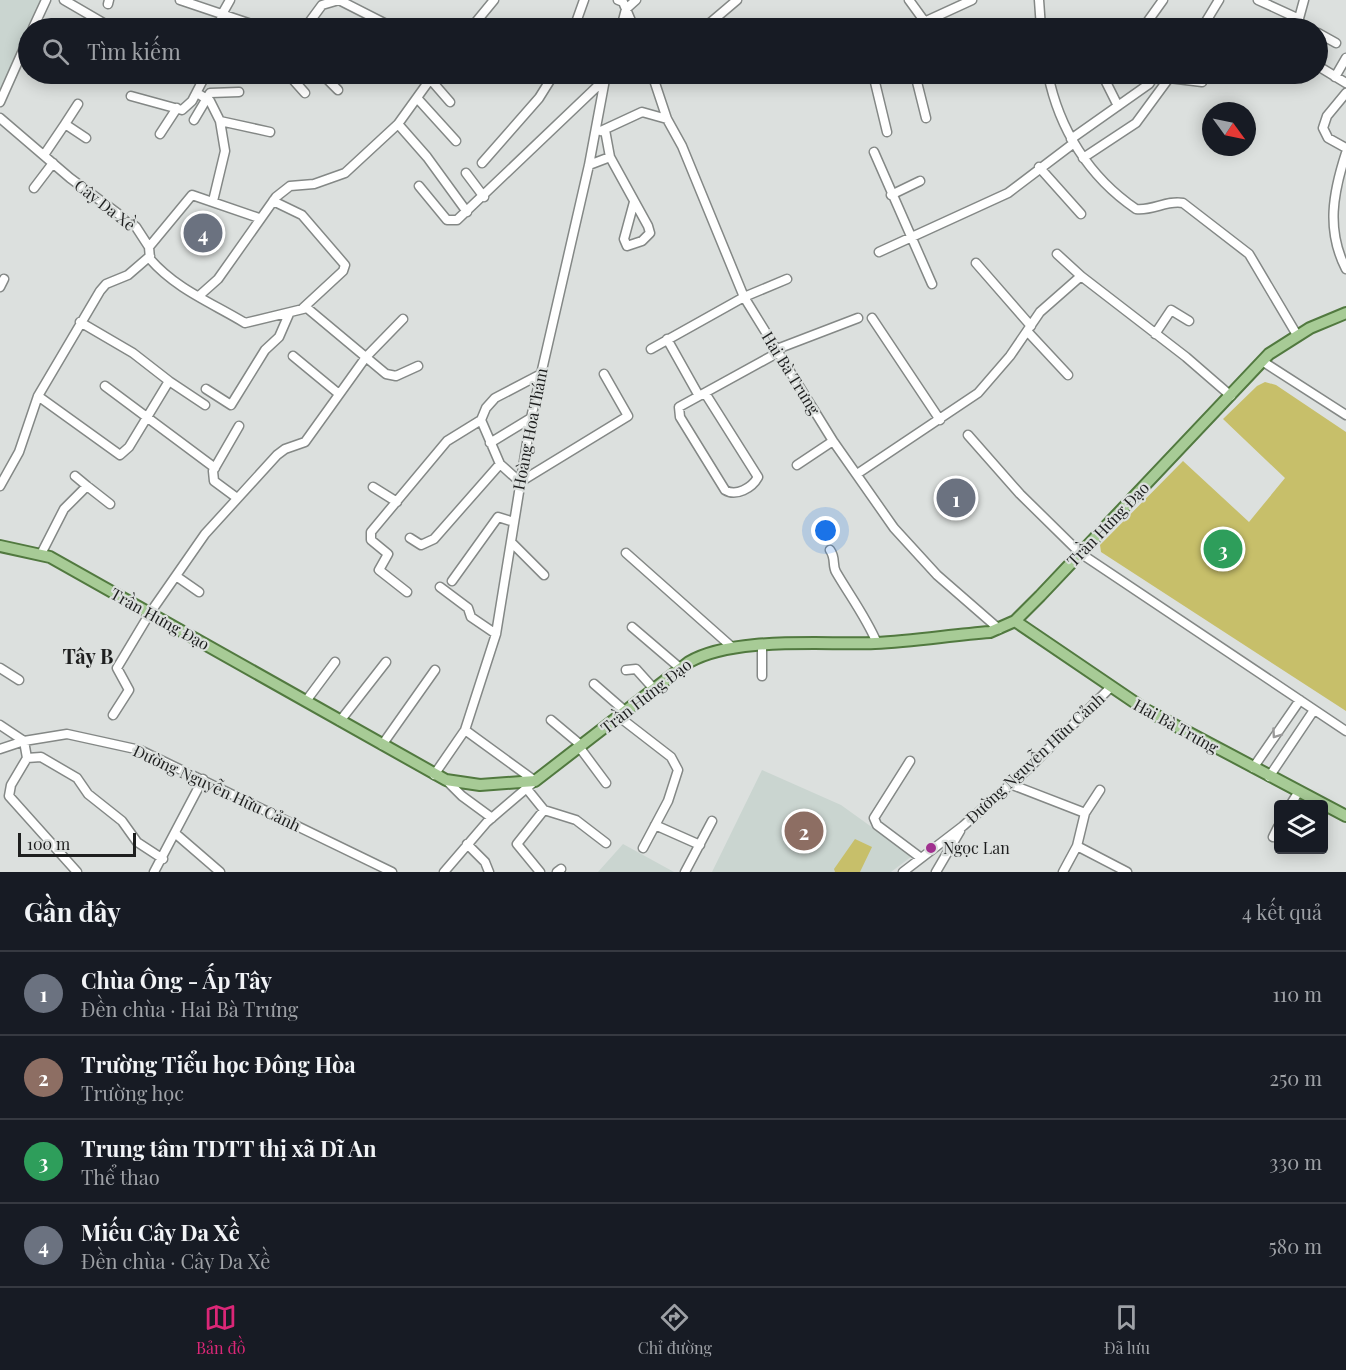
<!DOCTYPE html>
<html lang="vi">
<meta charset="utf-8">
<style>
body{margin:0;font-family:"Playfair Display",serif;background:#20242c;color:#f1f3f6}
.controls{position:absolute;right:18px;bottom:18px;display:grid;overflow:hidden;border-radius:6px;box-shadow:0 3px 15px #0003}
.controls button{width:54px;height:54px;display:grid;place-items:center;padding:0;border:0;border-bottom:2px solid #363941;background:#171b24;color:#f1f3f6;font:30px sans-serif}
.compass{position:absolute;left:1202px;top:102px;width:54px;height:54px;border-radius:50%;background:#171b24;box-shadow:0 3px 15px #0003;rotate:123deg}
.scale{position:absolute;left:18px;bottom:15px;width:118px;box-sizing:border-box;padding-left:6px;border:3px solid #1e1f1f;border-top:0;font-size:16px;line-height:21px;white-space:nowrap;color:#1e1f1f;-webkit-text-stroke:4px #dce0de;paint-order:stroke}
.you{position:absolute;left:826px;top:531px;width:21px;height:21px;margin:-15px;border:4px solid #fff;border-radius:50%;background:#1a73e8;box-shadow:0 0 0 9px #1a73e833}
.badge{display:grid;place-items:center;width:39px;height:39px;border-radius:50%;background:#db2777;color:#fff;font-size:20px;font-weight:700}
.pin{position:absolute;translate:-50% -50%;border:3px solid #fff;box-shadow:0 2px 6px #0006}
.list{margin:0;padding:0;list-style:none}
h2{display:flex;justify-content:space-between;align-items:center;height:78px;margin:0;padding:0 24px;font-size:26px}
h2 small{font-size:20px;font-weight:400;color:#9ea1a6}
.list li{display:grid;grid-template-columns:39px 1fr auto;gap:18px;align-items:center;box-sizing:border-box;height:84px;padding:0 24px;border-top:2px solid #363941}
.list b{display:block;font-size:22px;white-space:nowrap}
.list p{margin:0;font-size:20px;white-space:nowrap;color:#9ea1a6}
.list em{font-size:20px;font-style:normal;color:#9ea1a6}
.icon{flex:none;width:33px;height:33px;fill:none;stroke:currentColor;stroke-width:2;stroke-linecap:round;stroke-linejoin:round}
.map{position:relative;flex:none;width:1346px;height:872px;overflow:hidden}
.search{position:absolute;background:#171b24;box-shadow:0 3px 15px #0003;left:18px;right:18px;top:18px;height:66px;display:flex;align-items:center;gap:15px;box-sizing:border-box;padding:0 21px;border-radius:33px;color:#9ea1a6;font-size:22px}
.sheet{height:414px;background:#171b24}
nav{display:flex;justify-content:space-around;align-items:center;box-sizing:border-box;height:84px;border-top:2px solid #363941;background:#171b24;font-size:16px;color:#9ea1a6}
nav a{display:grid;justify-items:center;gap:3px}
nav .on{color:#db2777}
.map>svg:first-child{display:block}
</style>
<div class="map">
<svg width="1346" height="872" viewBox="0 0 1346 872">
<rect width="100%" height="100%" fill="#dce0de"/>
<!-- built -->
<path fill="#cad5d0" d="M0,0H41L0,90Z
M762,770L841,805L912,856L891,872H712Z
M623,844L674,872H598Z"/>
<!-- green -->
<path fill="#c7bf6a" d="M1265,382L1276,385L1346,432V711L1101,552L1100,545L1183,461L1249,522L1285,478L1223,419L1257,386Z
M855,839L872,847L860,872H835L834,869Z"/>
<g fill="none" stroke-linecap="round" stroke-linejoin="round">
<!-- minor casing -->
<g stroke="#848886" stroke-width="11">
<path id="minor" d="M64,0L112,28
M180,0L263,28
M618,0L623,2L634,28
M909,0L925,22
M1039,0L1041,28
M1258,0L1297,18
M1304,0L1298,22L1309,28
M108,4L109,0
M221,16L230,0
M33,28L46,0
M227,28L232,19
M305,28L322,5L339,0L394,28
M471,28L494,0
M574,28L584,0
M621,28L626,9L636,0
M704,28L737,0
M911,28L972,0
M1143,28L1163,0
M1202,28L1219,0
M1318,33L1336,43
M1318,66L1346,83
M288,74L305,93
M322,74L338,90
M590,74L605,78
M652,74L667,119L682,146L744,297L833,441L894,528L937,575L999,629
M873,74L887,132
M915,74L926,118
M1048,74C1059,129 1089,177 1136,209C1153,211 1166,200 1183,203L1249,254L1297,335
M1102,74L1118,106
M266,75L267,74
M1335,77L1346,58
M1169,78L1202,82
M430,79L450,102
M197,93L210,101L220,121L270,132
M1346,93L1327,116L1323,128L1328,138L1346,148
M131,96L182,110L192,101L206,74
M417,98L456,141
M0,102L28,39
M0,118L70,178L136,227L149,247L150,259C176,289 212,303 245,323L307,308L386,374L396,376L418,366
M194,120L210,93L239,92
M65,124L78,104
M398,124L427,157L467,212
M605,130L610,157L648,226L650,233L642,241L627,246L624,239L634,202
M601,131L642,112L667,119
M160,134L177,108
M1071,139L1149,84L1151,81L1148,74
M874,152L932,284
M1346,153C1333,193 1326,230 1346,269
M44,155L65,124L86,138
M1083,158L1136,123L1172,74
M482,163L539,98L554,74
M589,165L610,157
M1039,167L1081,214
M466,173L484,197
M419,186L447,220H457L604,80
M34,188L53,163
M891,195L920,181
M213,201L225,151L220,121
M273,201L302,215L345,265L343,271L303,308
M149,247L192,195L259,218
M879,252L1008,193L1074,143
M1057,254L1081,276
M976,263L1031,326
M0,287L4,279
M200,295L218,279L276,197L290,186L314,184L345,173L398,124L434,74
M872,318L940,420
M1027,331L1068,375
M1155,334L1171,310L1189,321
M667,339L699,396
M651,349L744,297L787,279
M777,349L858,318
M293,356L339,394
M1262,361L1346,415
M169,381L205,405
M105,386L215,468
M206,389L231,405L265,350L279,337L289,314
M705,393L758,477C752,488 736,497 725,490L680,417L679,407L779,352
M38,396L120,455L129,447L169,381L133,353L80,322
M481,420L500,464L520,482L628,416L604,374
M968,435L1020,494L1080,553L1346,731
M490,443L531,418
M797,465L833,441
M857,474L978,393L1010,356L1040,312L1081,276L1186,357L1231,396
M75,476L87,486
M0,486L19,452L38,396L100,291L106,284L128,275L150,256
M373,487L397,502
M237,498L214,481L213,471L239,426
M410,538L421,545L434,539L500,464
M511,542L544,575
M830,550C836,558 832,565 836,572C850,596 866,617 877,643
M626,553L733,648
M41,554L64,509L87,486L110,504
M176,576L199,592
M452,581L498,517L514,522
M440,587L468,608L471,617L496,634
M407,592L379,570L388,554L371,540V532L447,441L481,420L486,408L495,398L539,375
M632,627L680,668
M0,668L19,680
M626,670L636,669L654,689
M762,676V646
M594,684L625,711
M306,701L335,662
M113,715L129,690L117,668L150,613L205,534L277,455L285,449L305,442L366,357L403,319
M618,716L671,757L678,770L668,801L643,848
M551,720L582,746
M340,721L386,662
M0,725L24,741L27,758L11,785L9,796L77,872
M382,745L435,670
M580,748L606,783
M0,749L24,741L67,734L140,750L392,872
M27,758L41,757L77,778L88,794L122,821L137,842L163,859
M910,761L874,818L877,825L921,858
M1253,768L1300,700
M434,775L465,730L496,634L531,418L589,165L606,74
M1269,777L1314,710
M446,780L462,796L492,818
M1010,784L1085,813L1077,846L1063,872
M527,789L544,810L576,820L606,843
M1291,804L1299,791
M1085,813L1100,790
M655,825L700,845
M176,834L220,872
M1273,837L1278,827
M467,844L485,862L489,872
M1077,846L1127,872
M154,872L203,779
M444,872L487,822L535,781L465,730
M540,872L517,844L544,810
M557,872L561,869
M685,872L712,821
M903,872L963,826L1030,767L1110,688
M936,872L960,831"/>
</g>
<!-- major casing -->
<g stroke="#51793f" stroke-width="14">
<path id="major" d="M0,546L50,557L446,780L480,785L535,781L689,662C734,636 822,645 875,643C913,641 952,635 990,632L1015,621L1040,596L1269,354L1310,328L1346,313
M1015,621L1146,710L1346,816"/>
</g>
<!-- minor -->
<use href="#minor" stroke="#fff" stroke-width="8"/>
<!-- major -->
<use href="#major" stroke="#a7cb96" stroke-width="10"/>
</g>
<!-- one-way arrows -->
<defs><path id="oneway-chevron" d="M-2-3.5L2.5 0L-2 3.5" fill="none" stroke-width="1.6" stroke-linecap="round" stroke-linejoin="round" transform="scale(1.5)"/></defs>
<use stroke="#9a9a9a" href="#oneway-chevron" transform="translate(1276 734) rotate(125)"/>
<!-- markers -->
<circle fill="#a0318f" stroke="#dce0de" stroke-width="2" cx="931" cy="848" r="6"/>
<g text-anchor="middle" stroke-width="4.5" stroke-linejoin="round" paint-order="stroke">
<!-- street labels -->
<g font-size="16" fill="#1e1f1f" stroke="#dce0de">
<text transform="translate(105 205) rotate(38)" y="6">Cây Da Xề</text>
<text transform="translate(791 373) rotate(58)" y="6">Hai Bà Trưng</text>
<text transform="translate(530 429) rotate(-79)" y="6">Hoàng Hoa Thám</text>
<text transform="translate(1108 524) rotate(-46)" y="6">Trần Hưng Đạo</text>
<text transform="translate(160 619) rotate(29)" y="6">Trần Hưng Đạo</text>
<text transform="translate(646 696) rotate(-38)" y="6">Trần Hưng Đạo</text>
<text transform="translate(1176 726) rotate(29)" y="6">Hai Bà Trưng</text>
<text transform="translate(1035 758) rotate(-43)" y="6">Đường Nguyễn Hữu Cảnh</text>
<text transform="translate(217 788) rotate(25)" y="6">Đường Nguyễn Hữu Cảnh</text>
</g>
<!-- poi labels -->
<g font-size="16" fill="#1e1f1f" stroke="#dce0de" text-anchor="start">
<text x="943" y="854">Ngọc Lan</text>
</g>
<!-- quarter labels -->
<g font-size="20" font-weight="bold" fill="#1e1f1f" stroke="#dce0de">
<text x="88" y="664">Tây B</text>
</g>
</g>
</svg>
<div class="controls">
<button><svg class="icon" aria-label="layers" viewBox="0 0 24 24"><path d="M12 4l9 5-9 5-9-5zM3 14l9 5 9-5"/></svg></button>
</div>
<svg class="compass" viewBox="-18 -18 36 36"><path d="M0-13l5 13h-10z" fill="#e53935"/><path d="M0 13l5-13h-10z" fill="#9ea1a6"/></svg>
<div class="scale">100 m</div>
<div class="you"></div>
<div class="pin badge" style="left:956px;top:498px;background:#6b7280">1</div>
<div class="pin badge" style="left:804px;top:831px;background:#8d6e63">2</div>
<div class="pin badge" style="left:1223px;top:549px;background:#2e9e5b">3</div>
<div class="pin badge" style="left:203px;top:233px;background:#6b7280">4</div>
<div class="search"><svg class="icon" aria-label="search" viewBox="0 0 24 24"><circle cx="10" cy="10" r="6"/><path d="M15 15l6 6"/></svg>Tìm kiếm</div>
</div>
<section class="sheet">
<h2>Gần đây<small>4 kết quả</small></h2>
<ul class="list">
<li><span class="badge" style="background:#6b7280">1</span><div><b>Chùa Ông - Ấp Tây</b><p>Đền chùa · Hai Bà Trưng</p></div><em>110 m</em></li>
<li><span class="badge" style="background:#8d6e63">2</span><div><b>Trường Tiểu học Đông Hòa</b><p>Trường học</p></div><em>250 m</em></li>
<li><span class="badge" style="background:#2e9e5b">3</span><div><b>Trung tâm TDTT thị xã Dĩ An</b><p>Thể thao</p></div><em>330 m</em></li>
<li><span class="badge" style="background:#6b7280">4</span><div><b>Miếu Cây Da Xề</b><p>Đền chùa · Cây Da Xề</p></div><em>580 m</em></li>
</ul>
</section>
<nav>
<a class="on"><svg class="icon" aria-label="map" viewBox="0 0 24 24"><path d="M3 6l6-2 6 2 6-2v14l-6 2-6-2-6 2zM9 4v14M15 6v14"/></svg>Bản đồ</a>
<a><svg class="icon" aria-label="directions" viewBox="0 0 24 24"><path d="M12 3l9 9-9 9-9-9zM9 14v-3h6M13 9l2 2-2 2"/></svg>Chỉ đường</a>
<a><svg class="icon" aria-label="saved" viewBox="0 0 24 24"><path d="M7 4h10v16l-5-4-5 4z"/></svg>Đã lưu</a>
</nav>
